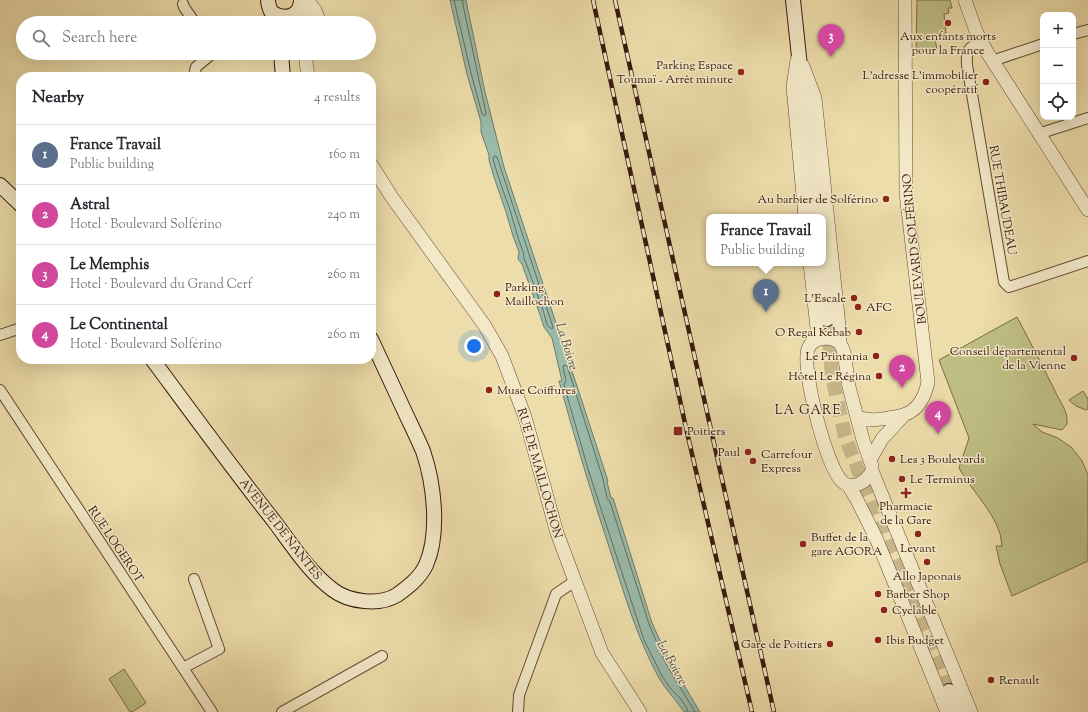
<!DOCTYPE html>
<meta charset="utf-8">
<style>
body{margin:0;font-family:"Sorts Mill Goudy",serif;background:#f2f2f3;color:#2b2b33}
.controls{position:absolute;right:12px;top:12px;display:grid;overflow:hidden;border-radius:8px;box-shadow:0 4px 16px #0002}
.controls button{width:36px;height:36px;display:grid;place-items:center;padding:0;border:0;border-bottom:1px solid #e1e1e2;background:#fff;color:#2b2b33;font:20px sans-serif}
.you{position:absolute;left:474px;top:346px;width:14px;height:14px;margin:-10px;border:3px solid #fff;border-radius:50%;background:#1a73e8;box-shadow:0 0 0 6px #1a73e833}
.badge{display:grid;place-items:center;width:26px;height:26px;border-radius:50%;background:#2563eb;color:#fff;font-size:13px;font-weight:700}
.pin{position:absolute;translate:-50% -33px;filter:drop-shadow(0 1px 2px #0008)}
.pin::after{content:'';position:absolute;top:21px;width:14px;height:12px;background:inherit;clip-path:polygon(0 0,100% 0,50% 100%)}
.popup{position:absolute;left:706px;top:214px;width:120px;height:52px;box-sizing:border-box;display:grid;place-content:center;border-radius:8px;background:#fff;filter:drop-shadow(0 1px 3px #0005);font-size:13px;white-space:nowrap;color:#7c7c81}
.popup b{font-size:15px;color:#2b2b33}
.popup::after{content:'';position:absolute;left:50%;top:100%;margin-left:-8px;border:8px solid transparent;border-top-color:#fff}
.list{margin:0;padding:0;list-style:none}
h2{display:flex;justify-content:space-between;align-items:center;height:52px;margin:0;padding:0 16px;font-size:17px}
h2 small{font-size:13px;font-weight:400;color:#7c7c81}
.list li{display:grid;grid-template-columns:26px 1fr auto;gap:12px;align-items:center;box-sizing:border-box;height:60px;padding:0 16px;border-top:1px solid #e1e1e2}
.list b{display:block;font-size:15px;white-space:nowrap}
.list p{margin:0;font-size:13px;white-space:nowrap;color:#7c7c81}
.list em{font-size:13px;font-style:normal;color:#7c7c81}
.icon{flex:none;width:22px;height:22px;fill:none;stroke:currentColor;stroke-width:2;stroke-linecap:round;stroke-linejoin:round}
.map{position:relative;flex:none;width:1088px;height:712px;overflow:hidden}
.search{position:absolute;background:#fff;box-shadow:0 4px 16px #0002;left:16px;top:16px;width:360px;height:44px;display:flex;align-items:center;gap:10px;box-sizing:border-box;padding:0 14px;border-radius:22px;color:#7c7c81;font-size:15px}
.panel{position:absolute;background:#fff;box-shadow:0 4px 16px #0002;left:16px;top:72px;width:360px;height:292px;border-radius:16px}
.map>svg:first-child{display:block}
</style>
<div class="map">
<svg width="1088" height="712" viewBox="0 0 1088 712">
<rect width="100%" height="100%" fill="#edddaa"/>
<filter id="stains"><feTurbulence type="fractalNoise" baseFrequency=".005" numOctaves="4"/><feColorMatrix values="0 0 0 0 .2 0 0 0 0 .09 0 0 0 0 .02 0 0 0 .5 -.17"/></filter>
<radialGradient id="worn" r=".72"><stop offset=".6" stop-color="#630" stop-opacity="0"/><stop offset="1" stop-color="#630" stop-opacity=".3"/></radialGradient>
<!-- green -->
<path fill="#bfbf84" stroke="#7a6c48" d="M917,0H950L952,8H948L949,13L944,14L946,33L934,35L937,49L916,52Z
M1017,317C1031,343 1044,369 1057,395C1062,405 1068,412 1067,424L1062,430L1033,424L1042,432L1058,438L1072,448L1082,461L1086,470L1088,475V561L1012,596L1000,564L996,546H1002C1001,541 1001,535 999,531C992,510 970,488 959,468L969,438L939,360Z
M1083,391L1088,399V409L1086,410L1076,406L1069,400Z
M124,669L146,703L132,712H130L109,679Z"/>
<!-- water -->
<path fill="#9ba" stroke="#717a6b" d="M450,0H466L485,92L504,167L575,380L608,481L607,482L611,498H613L652,623L669,660L700,712H684C676,700 666,690 659,678C637,638 625,596 611,553C592,496 575,439 559,381H562L552,338L544,327L539,312L522,264L518,259L519,252L513,236L506,212L493,174L489,160V155L481,132V122L467,74Z"/>
<g fill="none" stroke-linecap="round" stroke-linejoin="round">
<!-- shore -->
<path stroke="#686a5c" stroke-width="1" d="M454,0L471,73L482,114L485,116L486,113L462,0
M495,156L497,157L553,327L552,329L547,325L543,310L526,263C522,256 525,255 522,249C517,236 514,223 510,210C504,193 498,177 493,159Z
M687,712V708L680,698L670,688L662,676L644,640L588,469L564,385L566,380L563,367L564,365L567,366L572,381L603,479L607,498L610,502L649,624L665,662L695,712"/>
<!-- secondary-tunnel -->
<path stroke="#c8b68b" stroke-width="14" stroke-dasharray="14 7" stroke-linecap="butt" d="M827,319L832,376L845,436L867,494L949,691"/>
<!-- minor casing -->
<g stroke="#644a34" stroke-width="12">
<path id="minor" d="M183,4L184,7L195,23
M1073,34L1088,30
M981,41C968,48 966,50 967,65L1004,282L1009,287L1088,261
M992,61L1043,44
M197,77L195,71L196,67L213,53
M1038,134L1088,118
M0,335L21,328
M0,390L212,712
M183,668L219,649L194,579
M282,712L382,656
M518,712L519,695L556,594L575,581"/>
</g>
<!-- tertiary casing -->
<g stroke="#644a34" stroke-width="14">
<path id="tertiary" d="M307,0L315,10L320,23
M965,0L976,31L987,52L1088,210
M298,11L303,15L309,23
M305,53L308,77
M797,60L793,87L805,217
M803,66L815,98L839,326L840,343
M371,164L391,196L485,326L502,356L525,417L557,533L602,653L640,712
M810,263L817,328L816,340
M857,417C869,421 875,420 888,418C893,417 898,417 903,415C918,411 925,396 928,382L906,193L905,0
M870,460L882,439L904,415
M872,471C869,477 865,481 859,484C854,486 848,486 844,483C827,472 801,368 808,349C813,336 831,336 840,343L844,352L849,387L863,440L872,466V471L971,712
M848,485L856,498L876,538L947,712"/>
</g>
<!-- secondary casing -->
<g stroke="#36190d" stroke-width="16">
<path id="secondary" d="M268,0C268,8 273,13 274,21
M793,0L816,217
M273,13C285,21 301,16 301,0
M281,53L283,77
M0,185L21,205
M821,263L827,319
M152,359C192,413 232,468 274,521C292,545 309,572 333,590C349,602 379,606 397,595C408,587 420,578 426,565C440,533 434,483 423,451C417,437 410,423 404,410C393,386 382,363 371,339
M949,691L958,712"/>
</g>
<!-- minor -->
<use href="#minor" stroke="#f3e9c8" stroke-width="10"/>
<!-- tertiary -->
<use href="#tertiary" stroke="#f3e9c8" stroke-width="13"/>
<!-- secondary -->
<use href="#secondary" stroke="#f3e9c8" stroke-width="14"/>
<!-- rail casing -->
<g stroke="#36190d" stroke-width="4.5">
<path id="rail" d="M593,0L686,428L752,712
M615,0L774,712"/>
</g>
<!-- rail -->
<use href="#rail" stroke="#f3e9c8" stroke-width="3" stroke-dasharray="9" stroke-linecap="butt"/>
</g>
<!-- markers -->
<g fill="#8f2418" stroke="#f3e9c8" stroke-width="1.5">
<circle cx="948" cy="23" r="4"/>
<circle cx="741" cy="72" r="4"/>
<circle cx="986" cy="82" r="4"/>
<circle cx="886" cy="199" r="4"/>
<circle cx="497" cy="294" r="4"/>
<circle cx="854" cy="298" r="4"/>
<circle cx="858" cy="307" r="4"/>
<circle cx="859" cy="332" r="4"/>
<circle cx="876" cy="356" r="4"/>
<circle cx="1074" cy="358" r="4"/>
<circle cx="879" cy="376" r="4"/>
<circle cx="489" cy="390" r="4"/>
<rect x="673" y="426" width="10" height="10" rx="2"/>
<circle cx="748" cy="452" r="4"/>
<circle cx="892" cy="459" r="4"/>
<circle cx="753" cy="461" r="4"/>
<circle cx="902" cy="479" r="4"/>
<path d="M904 487h4v4h4v4h-4v4h-4v-4h-4v-4h4z"/>
<circle cx="918" cy="534" r="4"/>
<circle cx="803" cy="544" r="4"/>
<circle cx="927" cy="562" r="4"/>
<circle cx="878" cy="594" r="4"/>
<circle cx="884" cy="610" r="4"/>
<circle cx="878" cy="640" r="4"/>
<circle cx="830" cy="644" r="4"/>
<circle cx="991" cy="680" r="4"/>
</g>
<g text-anchor="middle" stroke-width="3" stroke-linejoin="round" paint-order="stroke">
<!-- poi labels -->
<g font-size="12" fill="#36190d" stroke="#f3e9c8" text-anchor="start">
<text x="948" y="40" text-anchor="middle">Aux enfants morts<tspan x="948" dy="14">pour la France</tspan></text>
<text x="733" y="69" text-anchor="end">Parking Espace<tspan x="733" dy="14">Toumaï - Arrêt minute</tspan></text>
<text x="978" y="79" text-anchor="end">L'adresse L'immobilier<tspan x="978" dy="14">coopératif</tspan></text>
<text x="878" y="203" text-anchor="end">Au barbier de Solférino</text>
<text x="505" y="291">Parking<tspan x="505" dy="14">Maillochon</tspan></text>
<text x="846" y="302" text-anchor="end">L'Escale</text>
<text x="866" y="311">AFC</text>
<text x="851" y="336" text-anchor="end">O Regal Kebab</text>
<text x="1066" y="355" text-anchor="end">Conseil départemental<tspan x="1066" dy="14">de la Vienne</tspan></text>
<text x="868" y="360" text-anchor="end">Le Printania</text>
<text x="871" y="380" text-anchor="end">Hôtel Le Régina</text>
<text x="497" y="394">Muse Coiffures</text>
<text x="687" y="435">Poitiers</text>
<text x="740" y="456" text-anchor="end">Paul</text>
<text x="761" y="458">Carrefour<tspan x="761" dy="14">Express</tspan></text>
<text x="900" y="463">Les 3 Boulevards</text>
<text x="910" y="483">Le Terminus</text>
<text x="906" y="510" text-anchor="middle">Pharmacie<tspan x="906" dy="14">de la Gare</tspan></text>
<text x="811" y="541">Buffet de la<tspan x="811" dy="14">gare AGORA</tspan></text>
<text x="918" y="552" text-anchor="middle">Levant</text>
<text x="927" y="580" text-anchor="middle">Allo Japonais</text>
<text x="886" y="598">Barber Shop</text>
<text x="892" y="614">Cyclable</text>
<text x="886" y="644">Ibis Budget</text>
<text x="822" y="648" text-anchor="end">Gare de Poitiers</text>
<text x="999" y="684">Renault</text>
</g>
<!-- street labels -->
<g font-size="12" fill="#36190d" stroke="#f3e9c8">
<text transform="translate(1003 200) rotate(80)" y="4">RUE THIBAUDEAU</text>
<text transform="translate(914 249) rotate(-96)" y="4">BOULEVARD SOLFÉRINO</text>
<text transform="translate(540 473) rotate(74)" y="4">RUE DE MAILLOCHON</text>
<text transform="translate(281 529) rotate(52)" y="4">AVENUE DE NANTES</text>
<text transform="translate(116 544) rotate(56)" y="4">RUE LOGEROT</text>
</g>
<!-- water labels -->
<g font-size="13" font-style="italic" fill="#544a3c" stroke="#f3e9c8">
<text transform="translate(568 346) rotate(73)" y="5">La Boivre</text>
<text transform="translate(673 662) rotate(61)" y="5">La Boivre</text>
</g>
<!-- neighbourhood labels -->
<g font-size="13" letter-spacing="1" fill="#36190d" stroke="#f3e9c8">
<text x="808" y="414">LA GARE</text>
</g>
</g>
<rect width="100%" height="100%" filter="url(#stains)"/>
<rect width="100%" height="100%" fill="url(#worn)"/>
</svg>
<div class="controls">
<button>+</button>
<button>−</button>
<button><svg class="icon" aria-label="locate" viewBox="0 0 24 24"><circle cx="12" cy="12" r="6"/><path d="M12 2v4M12 18v4M2 12h4M18 12h4"/></svg></button>
</div>
<div class="you"></div>
<div class="pin badge" style="left:766px;top:312px;background:#5c6f8a">1</div>
<div class="popup"><b>France Travail</b>Public building</div>
<div class="pin badge" style="left:902px;top:388px;background:#d1479c">2</div>
<div class="pin badge" style="left:831px;top:57px;background:#d1479c">3</div>
<div class="pin badge" style="left:938px;top:434px;background:#d1479c">4</div>
<div class="search"><svg class="icon" aria-label="search" viewBox="0 0 24 24"><circle cx="10" cy="10" r="6"/><path d="M15 15l6 6"/></svg>Search here</div>
<section class="panel">
<h2>Nearby<small>4 results</small></h2>
<ul class="list">
<li><span class="badge" style="background:#5c6f8a">1</span><div><b>France Travail</b><p>Public building</p></div><em>160 m</em></li>
<li><span class="badge" style="background:#d1479c">2</span><div><b>Astral</b><p>Hotel · Boulevard Solférino</p></div><em>240 m</em></li>
<li><span class="badge" style="background:#d1479c">3</span><div><b>Le Memphis</b><p>Hotel · Boulevard du Grand Cerf</p></div><em>260 m</em></li>
<li><span class="badge" style="background:#d1479c">4</span><div><b>Le Continental</b><p>Hotel · Boulevard Solférino</p></div><em>260 m</em></li>
</ul>
</section>
</div>
